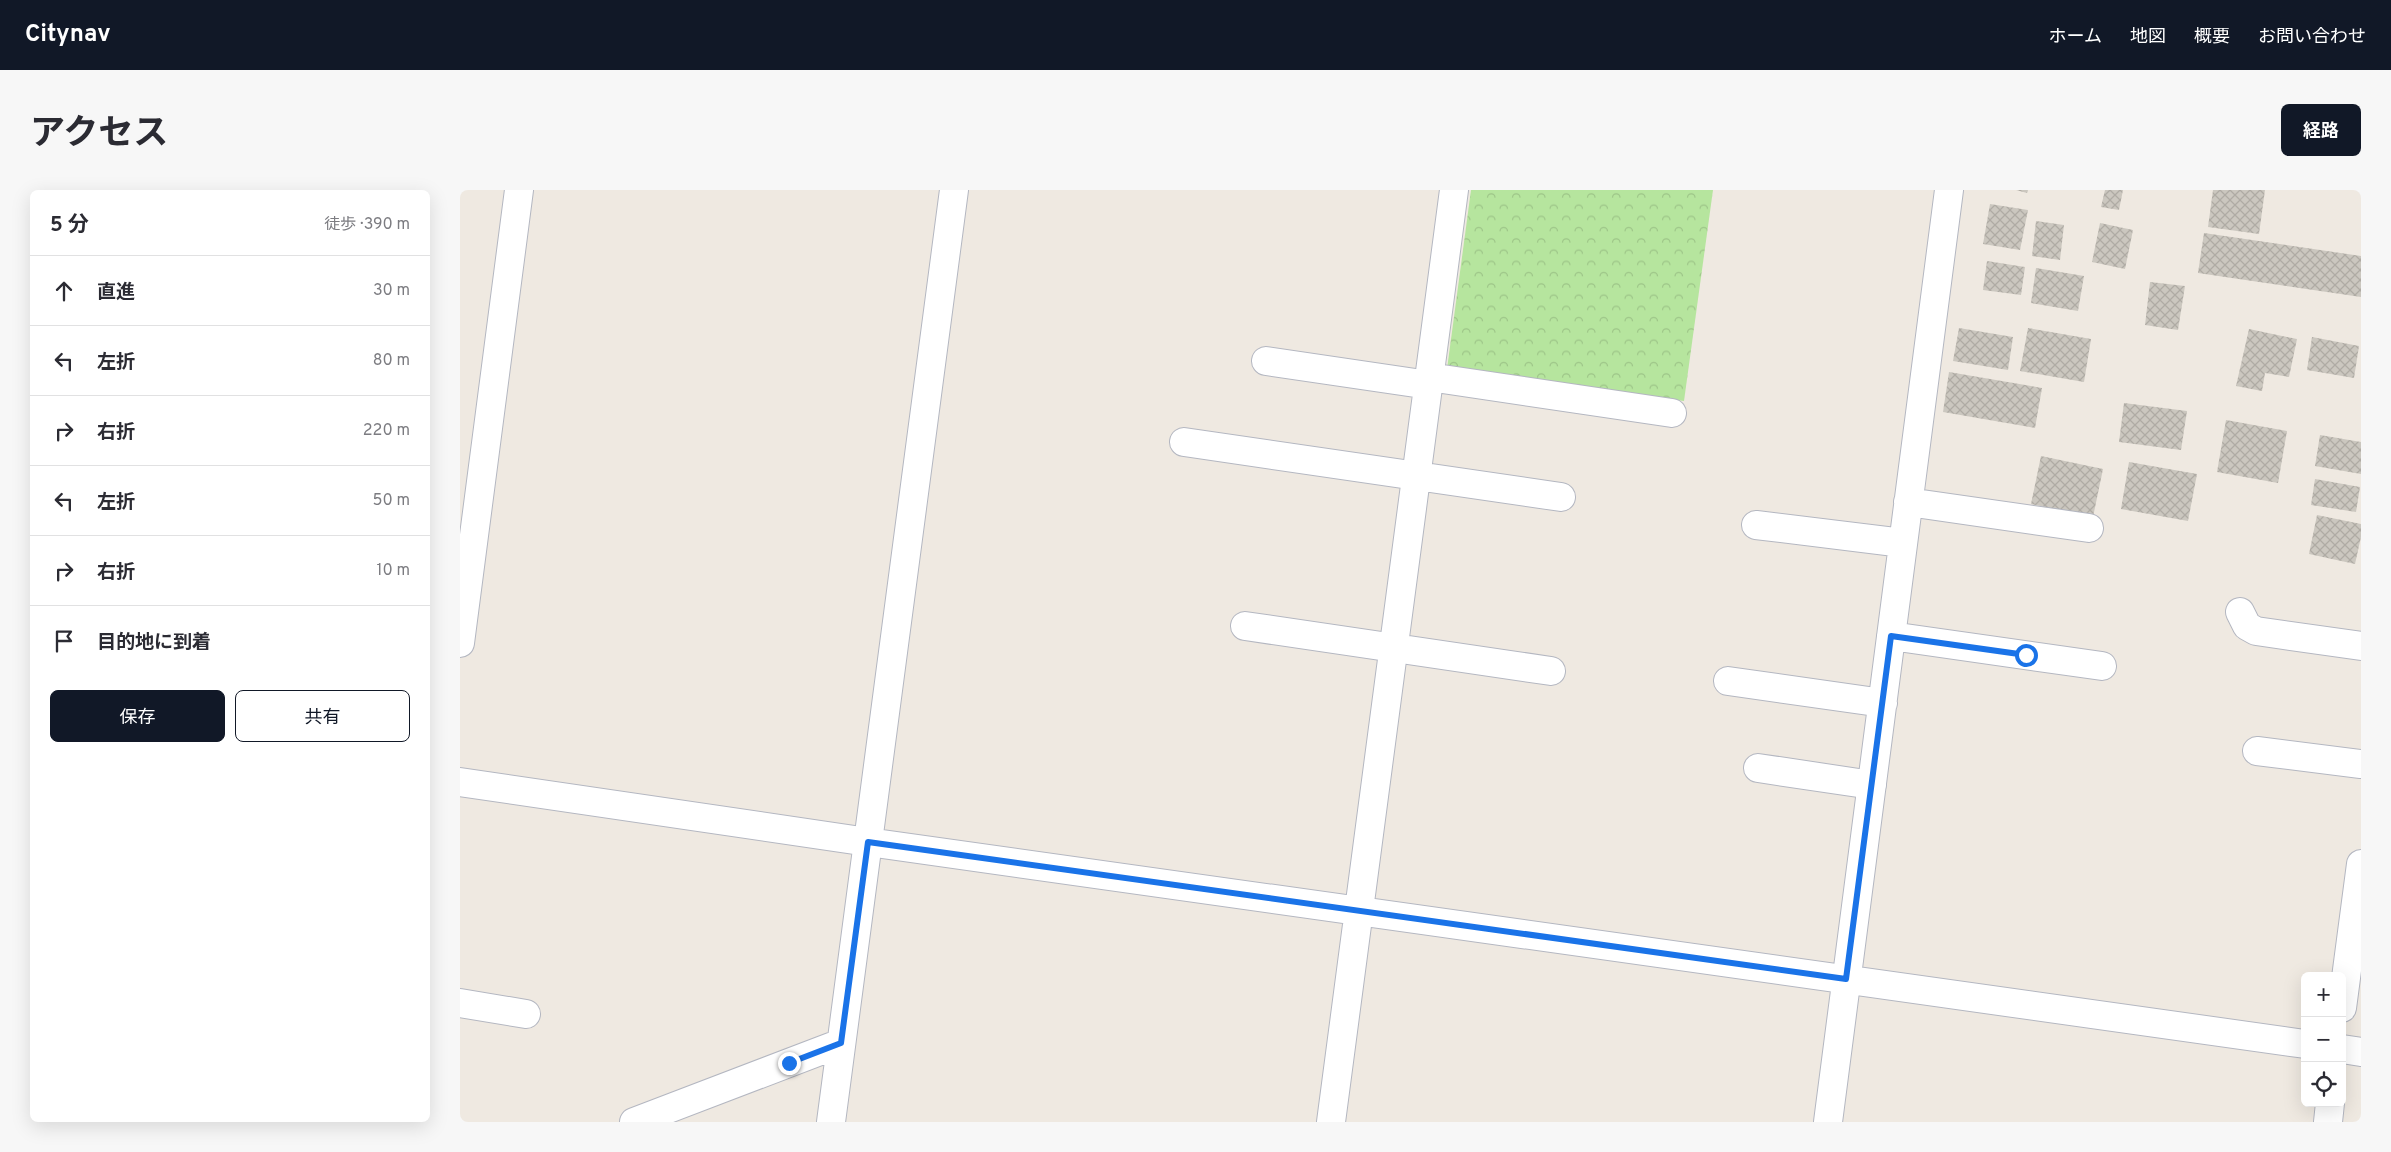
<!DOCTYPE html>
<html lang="ja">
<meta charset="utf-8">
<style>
body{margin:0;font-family:Overpass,"Noto Sans JP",sans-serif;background:#f7f7f7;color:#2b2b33}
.controls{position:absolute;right:15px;bottom:15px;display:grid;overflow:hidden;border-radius:8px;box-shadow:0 5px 20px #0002}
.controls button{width:45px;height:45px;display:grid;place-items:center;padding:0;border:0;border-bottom:1px solid #e1e1e2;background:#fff;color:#2b2b33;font:25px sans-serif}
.stop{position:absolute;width:15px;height:15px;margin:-11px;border:4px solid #1a73e8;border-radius:50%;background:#fff}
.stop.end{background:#1a73e8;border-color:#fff;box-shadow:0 1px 5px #0008}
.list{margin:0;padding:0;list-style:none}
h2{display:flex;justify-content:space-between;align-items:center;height:65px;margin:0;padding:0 20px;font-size:21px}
h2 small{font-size:16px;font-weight:400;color:#7c7c81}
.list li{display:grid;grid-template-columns:32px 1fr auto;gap:15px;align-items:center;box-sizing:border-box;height:70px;padding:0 20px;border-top:1px solid #e1e1e2}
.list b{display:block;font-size:19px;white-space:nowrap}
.list em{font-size:16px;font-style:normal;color:#7c7c81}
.actions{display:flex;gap:10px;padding:15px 20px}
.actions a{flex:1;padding:11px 0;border:1px solid #111827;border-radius:8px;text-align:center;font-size:18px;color:#111827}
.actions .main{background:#111827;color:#fff}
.icon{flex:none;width:28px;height:28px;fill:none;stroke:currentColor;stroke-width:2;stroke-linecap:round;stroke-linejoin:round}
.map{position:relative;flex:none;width:1901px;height:932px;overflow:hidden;border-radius:8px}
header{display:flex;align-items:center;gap:30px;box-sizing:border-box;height:70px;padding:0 25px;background:#111827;color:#fff}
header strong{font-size:24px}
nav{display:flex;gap:28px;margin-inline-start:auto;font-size:18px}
.intro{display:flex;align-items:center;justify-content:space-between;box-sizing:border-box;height:120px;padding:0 30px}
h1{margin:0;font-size:35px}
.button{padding:12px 22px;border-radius:8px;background:#111827;color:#fff;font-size:18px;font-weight:700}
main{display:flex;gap:30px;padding:0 30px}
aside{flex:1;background:#fff;border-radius:8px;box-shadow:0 5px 20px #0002}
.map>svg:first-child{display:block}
</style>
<header>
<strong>Citynav</strong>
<nav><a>ホーム</a><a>地図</a><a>概要</a><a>お問い合わせ</a></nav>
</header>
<div class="intro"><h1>アクセス</h1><a class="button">経路</a></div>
<main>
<aside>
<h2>5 分<small>徒歩 · 390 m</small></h2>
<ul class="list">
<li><svg class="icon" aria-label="ahead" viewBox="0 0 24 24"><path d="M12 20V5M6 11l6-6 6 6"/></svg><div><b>直進</b></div><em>30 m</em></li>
<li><svg class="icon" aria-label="left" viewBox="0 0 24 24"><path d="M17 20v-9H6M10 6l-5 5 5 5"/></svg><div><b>左折</b></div><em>80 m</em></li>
<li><svg class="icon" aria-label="right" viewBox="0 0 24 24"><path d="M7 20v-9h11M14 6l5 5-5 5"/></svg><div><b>右折</b></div><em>220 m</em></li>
<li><svg class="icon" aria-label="left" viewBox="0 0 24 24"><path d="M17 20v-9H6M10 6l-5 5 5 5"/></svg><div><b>左折</b></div><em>50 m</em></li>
<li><svg class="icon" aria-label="right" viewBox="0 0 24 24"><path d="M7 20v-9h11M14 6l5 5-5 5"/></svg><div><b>右折</b></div><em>10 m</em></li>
<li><svg class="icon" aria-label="arrive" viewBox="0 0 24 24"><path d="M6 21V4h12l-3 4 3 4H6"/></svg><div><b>目的地に到着</b></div></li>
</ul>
<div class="actions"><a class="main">保存</a><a>共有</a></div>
</aside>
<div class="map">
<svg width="1901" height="932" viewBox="0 0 1901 932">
<defs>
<pattern id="park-crowns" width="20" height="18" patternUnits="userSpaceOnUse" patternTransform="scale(1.25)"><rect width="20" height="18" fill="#b6e59e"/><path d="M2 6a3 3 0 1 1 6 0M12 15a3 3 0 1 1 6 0" fill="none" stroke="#9dc588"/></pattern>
<pattern id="building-cross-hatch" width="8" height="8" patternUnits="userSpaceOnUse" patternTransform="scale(1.25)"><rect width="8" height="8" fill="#cbc7bf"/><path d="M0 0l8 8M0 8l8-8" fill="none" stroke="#afaba4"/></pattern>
</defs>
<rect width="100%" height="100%" fill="#efe9e1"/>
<!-- park -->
<path fill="url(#park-crowns)" d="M1011,0H1253L1224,211L987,179Z"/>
<!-- building -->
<path fill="url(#building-cross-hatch)" d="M1556,0H1568L1567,3Z
M1645,0H1663L1659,20L1641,17Z
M1753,0H1805L1799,44L1748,37Z
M1530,14L1568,20L1560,60L1523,54Z
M1576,31L1604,35L1600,70L1572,66Z
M1640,33L1673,40L1665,79L1632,72Z
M1744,43L1901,66V107L1738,83Z
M1527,71L1565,77L1561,105L1523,100Z
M1576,78L1624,86L1618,121L1571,113Z
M1690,92L1725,96L1718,140L1685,135Z
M1499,138L1553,147L1548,180L1493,171Z
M1568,138L1631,149L1624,192L1560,181Z
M1789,139L1837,149L1829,187L1805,183L1802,201L1776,196Z
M1852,147L1899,156L1894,188L1847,180Z
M1489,182L1582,198L1575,238L1483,222Z
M1664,213L1727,221L1721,260L1659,252Z
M1766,230L1827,241L1818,293L1757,282Z
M1860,245L1901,252V284L1855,276Z
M1581,266L1643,279L1633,327L1571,314Z
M1669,272L1737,284L1728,331L1661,319Z
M1855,289L1900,297L1896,322L1851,315Z
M1857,325L1901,334V347L1895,374L1849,364Z"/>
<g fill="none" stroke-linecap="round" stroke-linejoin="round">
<!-- minor casing -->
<g stroke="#b4b7c1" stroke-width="30">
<path id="minor" d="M806,171L969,195
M969,187L1212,223
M724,252L1101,307
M1448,312L1629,338
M1296,335L1443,353
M1780,422L1787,436L1796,441L1901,456
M785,436L1091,481
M1431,446L1642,476
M0,453L59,0
M1268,491L1423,513
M1797,561L1901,574
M1298,578L1412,595
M0,592L408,652L1845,854
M0,813L66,824
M1882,818L1901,674
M1882,859L1901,862
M174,932L381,853
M371,932L494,0
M871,932L994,0
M1368,932L1489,0
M1868,932L1870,913"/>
</g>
<!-- minor -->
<use href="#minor" stroke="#fff" stroke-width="28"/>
</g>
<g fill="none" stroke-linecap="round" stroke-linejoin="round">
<!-- route -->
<path stroke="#1a73e8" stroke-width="6" d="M329,873L381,853L408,652L1386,789L1431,446L1566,465"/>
</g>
</svg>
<div class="controls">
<button>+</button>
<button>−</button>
<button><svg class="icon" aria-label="locate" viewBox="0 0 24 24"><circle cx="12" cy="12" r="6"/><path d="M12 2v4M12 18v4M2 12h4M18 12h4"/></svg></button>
</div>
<div class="stop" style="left:1566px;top:465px"></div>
<div class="stop end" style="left:329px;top:873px"></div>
</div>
</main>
